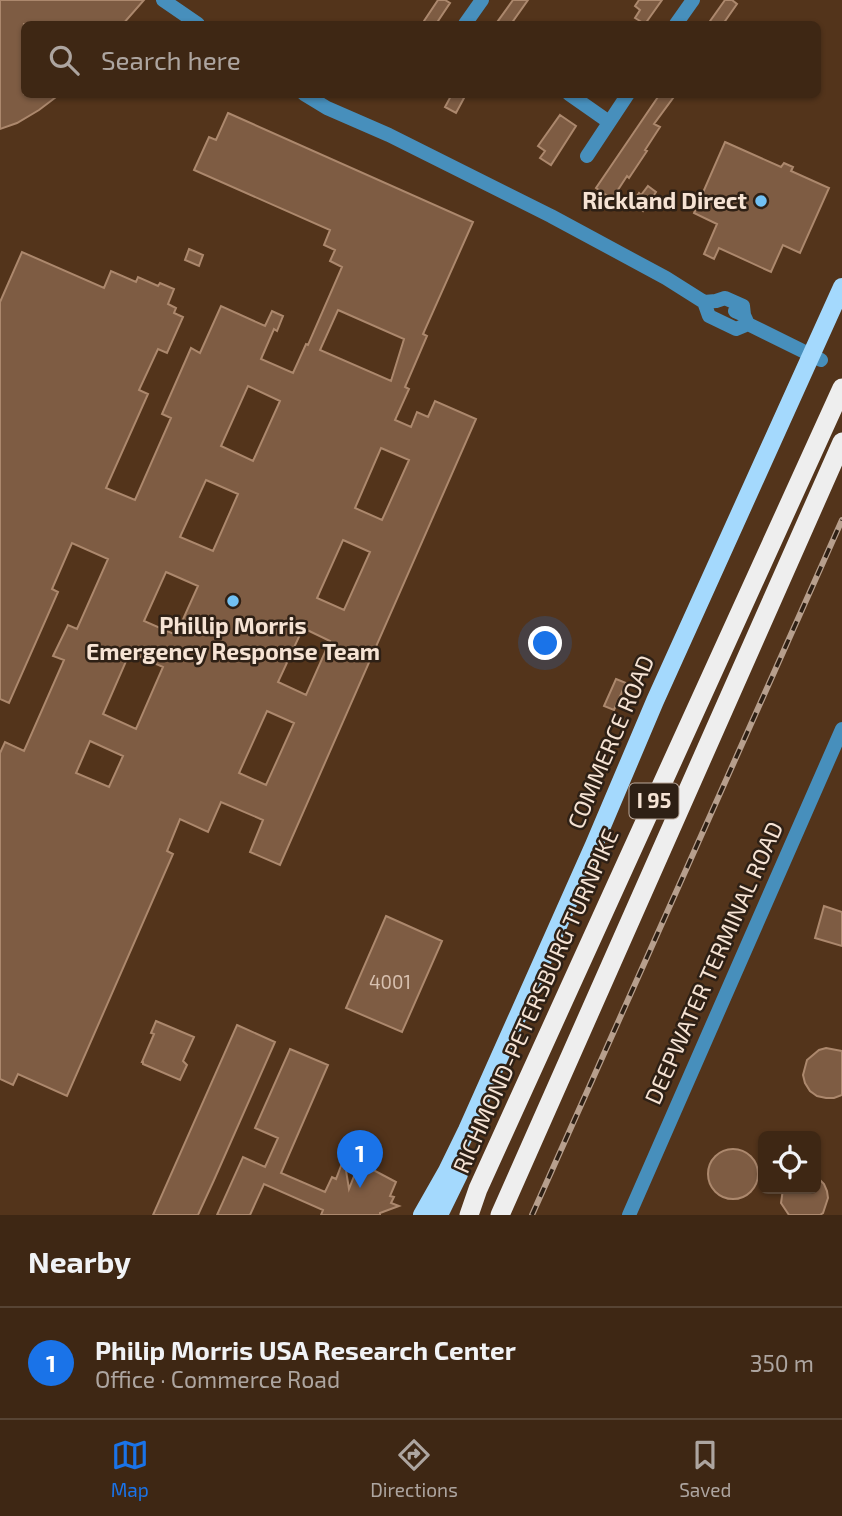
<!DOCTYPE html>
<meta charset="utf-8">
<style>
body{margin:0;font-family:"Exo 2",sans-serif;background:#452f1d;color:#f1f3f6}
.controls{position:absolute;right:21px;bottom:21px;display:grid;overflow:hidden;border-radius:10px;box-shadow:0 2px 5px #0004}
.controls button{width:63px;height:63px;display:grid;place-items:center;padding:0;border:0;border-bottom:2px solid #574434;background:#3e2714;color:#f1f3f6;font:35px sans-serif}
.you{position:absolute;left:546px;top:644px;width:24px;height:24px;margin:-18px;border:5px solid #fff;border-radius:50%;background:#1a73e8;box-shadow:0 0 0 10px #1a73e833}
.badge{display:grid;place-items:center;width:46px;height:46px;border-radius:50%;background:#1a73e8;color:#fff;font-size:23px;font-weight:700}
.pin{position:absolute;translate:-50% -58px;filter:drop-shadow(0 2px 4px #0008)}
.pin::after{content:'';position:absolute;top:37px;width:24px;height:21px;background:inherit;clip-path:polygon(0 0,100% 0,50% 100%)}
.list{margin:0;padding:0;list-style:none}
h2{display:flex;justify-content:space-between;align-items:center;height:91px;margin:0;padding:0 28px;font-size:30px}
h2 small{font-size:23px;font-weight:400;color:#ada5a0}
.list li{display:grid;grid-template-columns:46px 1fr auto;gap:21px;align-items:center;box-sizing:border-box;height:112px;padding:0 28px;border-top:2px solid #574434}
.list b{display:block;font-size:26px;white-space:nowrap}
.list p{margin:0;font-size:23px;white-space:nowrap;color:#ada5a0}
.list em{font-size:23px;font-style:normal;color:#ada5a0}
.icon{flex:none;width:38px;height:38px;fill:none;stroke:currentColor;stroke-width:2;stroke-linecap:round;stroke-linejoin:round}
.map{position:relative;flex:none;width:842px;height:1215px;overflow:hidden}
.search{position:absolute;background:#3e2714;box-shadow:0 2px 5px #0004;left:21px;right:21px;top:21px;height:77px;display:flex;align-items:center;gap:18px;box-sizing:border-box;padding:0 24px;border-radius:10px;color:#ada5a0;font-size:26px}
.sheet{height:203px;background:#3e2714}
nav{display:flex;justify-content:space-around;align-items:center;box-sizing:border-box;height:98px;border-top:2px solid #574434;background:#3e2714;font-size:19px;color:#ada5a0}
nav a{display:grid;justify-items:center;gap:4px}
nav .on{color:#1a73e8}
.map>svg:first-child{display:block}
</style>
<div class="map">
<svg width="842" height="1215" viewBox="0 0 842 1215">
<rect width="100%" height="100%" fill="#53341b"/>
<!-- building -->
<path fill="#7e5c43" stroke="#ac886d" stroke-width="2" fill-rule="evenodd" d="M0,0H144L123,24H24V94H60L39,110L17,123L0,129Z
M438,0H445L450,3L436,24H422Z
M513,0H528L511,24H504L498,21Z
M639,0H662L645,24L635,18L640,10L635,6Z
M725,0H732L737,4L723,24H708Z
M452,94H459L464,98L456,113L445,107Z
M660,94H676L654,124L660,127L645,150L647,151L629,178L627,176L612,199L596,188Z
M228,113L473,222L423,334L427,336L405,387L409,389L395,420L411,427L417,412L428,417L435,401L476,419L280,865L250,852L263,820L221,802L208,832L180,819L167,851L173,854L67,1096L18,1074L13,1085L0,1079V753L5,742L24,751L64,660L53,656L68,625L77,629L108,559L72,543L52,589L58,592L9,703L0,699V302L22,252L104,288L111,271L136,282L138,277L158,286L160,283L174,289L168,304L176,308L174,313L183,317L167,353L158,349L139,390L148,394L106,488L135,500L171,418L162,414L191,348L200,353L221,306L265,326L272,311L283,316L277,331L274,329L261,359L293,373L306,344L308,345L342,267L330,261L335,250L324,245L330,230L194,170L209,137L216,140ZM338,310L404,339L391,381L320,350ZM248,386L280,401L253,461L221,446ZM381,448L409,460L382,520L355,508ZM206,480L238,494L213,551L180,537ZM343,540L370,552L344,610L317,598ZM166,572L198,586L176,635L144,621ZM303,628L330,641L306,695L278,682ZM130,652L163,667L136,729L103,714ZM267,711L294,723L266,785L239,773ZM90,741L123,756L109,787L76,773Z
M560,115L576,126L551,165L540,158L545,151L538,146Z
M725,142L781,167L784,163L793,167L791,171L829,188L800,253L783,245L771,272L719,248L714,259L704,254L717,224L694,213Z
M648,186L656,192L643,211L632,203L639,193L641,195Z
M189,249L203,255L199,266L185,260Z
M616,679L626,683L614,710L604,706Z
M824,906L842,912V946L815,938Z
M386,916L442,941L402,1032L346,1008Z
M156,1021L194,1037L183,1061L187,1065L180,1080L143,1064V1062H142L154,1034L151,1033Z
M237,1025L275,1042L214,1180L198,1215H153Z
M826,1048L842,1051V1095L834,1098H826L817,1096L810,1091L805,1083L803,1075L807,1060L819,1050Z
M290,1049L328,1065L281,1173L325,1192L332,1177L336,1179L344,1158L349,1189L358,1166L361,1167L362,1164L396,1182L390,1196L394,1197L391,1203L399,1206L380,1213V1215H321L323,1210L264,1184L250,1215H217L243,1157L265,1167L278,1138L255,1128Z
M708 1174a25 25 0 1 1 50 0a25 25 0 1 1-50 0Z
M816,1176L824,1184L827,1191L828,1198L823,1213L820,1215H789L781,1203L783,1189H816Z"/>
<g fill="none" stroke-linecap="round" stroke-linejoin="round">
<!-- minor -->
<path stroke="#478fbc" stroke-width="14" d="M163,0L198,24
M465,24L482,0
M676,24L693,0
M304,94L327,108L389,135L551,216L666,278L704,302L716,301L725,298L743,306L744,315
M569,94L609,122
M587,156L628,94
M704,302L709,316L736,329L748,324
M735,311L744,315L748,324L821,360
M629,1215L842,729"/>
<!-- major -->
<path stroke="#a4d9fd" stroke-width="18" d="M422,1215L447,1171L467,1130L594,845L655,701L842,287
M439,1215L459,1174"/>
<!-- highway -->
<path stroke="#eee" stroke-width="19" d="M469,1215L478,1189L842,388
M500,1215L842,442"/>
<!-- rail casing -->
<g stroke="#b79f8d" stroke-width="6">
<path id="rail" d="M532,1215L842,520"/>
</g>
<!-- rail -->
<use href="#rail" stroke="#2e2015" stroke-width="3.5" stroke-dasharray="10" stroke-linecap="butt"/>
</g>
<!-- markers -->
<g fill="#71c1f4" stroke="#2e2015" stroke-width="2.5">
<circle cx="761" cy="201" r="7"/>
<circle cx="233" cy="601" r="7"/>
</g>
<g text-anchor="middle" stroke-width="5" stroke-linejoin="round" paint-order="stroke">
<!-- number labels -->
<g font-size="19" fill="#d8c1b0">
<text x="390" y="989">4001</text>
</g>
<!-- shield labels -->
<rect fill="#2e2015" stroke="#baa89b" stroke-width="2" x="629.5" y="783.5" width="49" height="35" rx="5"/>
<g font-size="21" font-weight="bold" fill="#f6e3d4">
<text x="654" y="808">I 95</text>
</g>
<!-- poi labels -->
<g font-size="23" font-weight="bold" fill="#f6e3d4" stroke="#2e2015" text-anchor="end">
<text x="747" y="209">Rickland Direct</text>
<text x="233" y="634" text-anchor="middle">Phillip Morris<tspan x="233" dy="26">Emergency Response Team</tspan></text>
</g>
<!-- street labels -->
<g font-size="23" fill="#f6e3d4" stroke="#2e2015">
<text transform="translate(611 742) rotate(-67)" y="8">COMMERCE ROAD</text>
<text transform="translate(714 963) rotate(-66)" y="8">DEEPWATER TERMINAL ROAD</text>
<text transform="translate(536 1001) rotate(-66)" y="8">RICHMOND-PETERSBURG TURNPIKE</text>
</g>
</g>
</svg>
<div class="controls">
<button><svg class="icon" aria-label="locate" viewBox="0 0 24 24"><circle cx="12" cy="12" r="6"/><path d="M12 2v4M12 18v4M2 12h4M18 12h4"/></svg></button>
</div>
<div class="you"></div>
<div class="pin badge" style="left:360px;top:1188px">1</div>
<div class="search"><svg class="icon" aria-label="search" viewBox="0 0 24 24"><circle cx="10" cy="10" r="6"/><path d="M15 15l6 6"/></svg>Search here</div>
</div>
<section class="sheet">
<h2>Nearby<small></small></h2>
<ul class="list">
<li><span class="badge">1</span><div><b>Philip Morris USA Research Center</b><p>Office · Commerce Road</p></div><em>350 m</em></li>
</ul>
</section>
<nav>
<a class="on"><svg class="icon" aria-label="map" viewBox="0 0 24 24"><path d="M3 6l6-2 6 2 6-2v14l-6 2-6-2-6 2zM9 4v14M15 6v14"/></svg>Map</a>
<a><svg class="icon" aria-label="directions" viewBox="0 0 24 24"><path d="M12 3l9 9-9 9-9-9zM9 14v-3h6M13 9l2 2-2 2"/></svg>Directions</a>
<a><svg class="icon" aria-label="saved" viewBox="0 0 24 24"><path d="M7 4h10v16l-5-4-5 4z"/></svg>Saved</a>
</nav>
